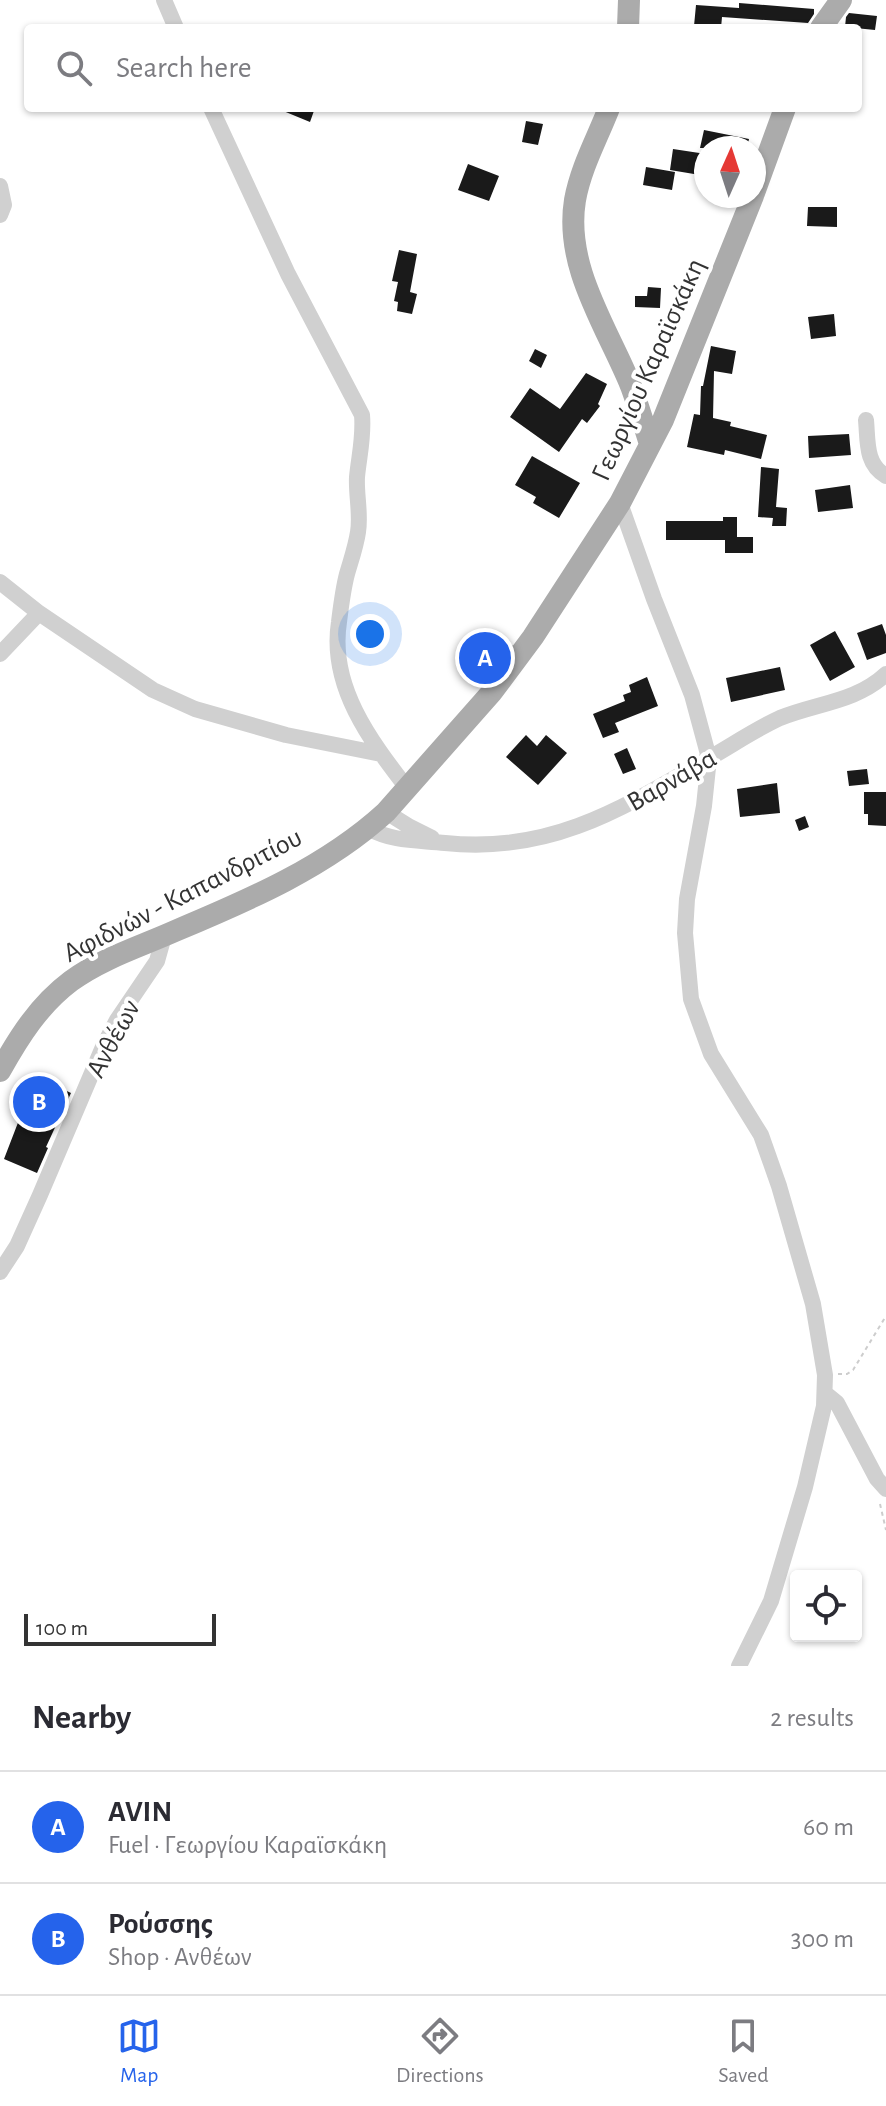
<!DOCTYPE html>
<meta charset="utf-8">
<style>
body{margin:0;font-family:"Alegreya Sans",sans-serif;background:#f7f7f7;color:#2b2b33}
.controls{position:absolute;right:24px;bottom:24px;display:grid;overflow:hidden;border-radius:8px;box-shadow:0 2px 6px #0004}
.controls button{width:72px;height:72px;display:grid;place-items:center;padding:0;border:0;border-bottom:2px solid #e1e1e2;background:#fff;color:#2b2b33;font:40px sans-serif}
.compass{position:absolute;left:694px;top:136px;width:72px;height:72px;border-radius:50%;background:#fff;box-shadow:0 2px 6px #0004;rotate:3deg}
.scale{position:absolute;left:24px;bottom:20px;width:192px;box-sizing:border-box;padding-left:8px;border:4px solid #333;border-top:0;font-size:22px;line-height:28px;white-space:nowrap;color:#333;-webkit-text-stroke:6px #fff;paint-order:stroke}
.you{position:absolute;left:370px;top:634px;width:28px;height:28px;margin:-20px;border:6px solid #fff;border-radius:50%;background:#1a73e8;box-shadow:0 0 0 12px #1a73e833}
.badge{display:grid;place-items:center;width:52px;height:52px;border-radius:50%;background:#2563eb;color:#fff;font-size:26px;font-weight:700}
.pin{position:absolute;translate:-50% -50%;border:4px solid #fff;box-shadow:0 2px 8px #0006}
.list{margin:0;padding:0;list-style:none}
h2{display:flex;justify-content:space-between;align-items:center;height:104px;margin:0;padding:0 32px;font-size:34px}
h2 small{font-size:26px;font-weight:400;color:#7c7c81}
.list li{display:grid;grid-template-columns:52px 1fr auto;gap:24px;align-items:center;box-sizing:border-box;height:112px;padding:0 32px;border-top:2px solid #e1e1e2}
.list b{display:block;font-size:30px;white-space:nowrap}
.list p{margin:0;font-size:26px;white-space:nowrap;color:#7c7c81}
.list em{font-size:26px;font-style:normal;color:#7c7c81}
.icon{flex:none;width:44px;height:44px;fill:none;stroke:currentColor;stroke-width:2;stroke-linecap:round;stroke-linejoin:round}
.map{position:relative;flex:none;width:886px;height:1666px;overflow:hidden}
.search{position:absolute;background:#fff;box-shadow:0 2px 6px #0004;left:24px;right:24px;top:24px;height:88px;display:flex;align-items:center;gap:20px;box-sizing:border-box;padding:0 28px;border-radius:8px;color:#7c7c81;font-size:30px}
.sheet{height:328px;background:#fff}
nav{display:flex;justify-content:space-around;align-items:center;box-sizing:border-box;height:112px;border-top:2px solid #e1e1e2;background:#fff;font-size:22px;color:#7c7c81}
nav a{display:grid;justify-items:center;gap:4px}
nav .on{color:#2563eb}
.map>svg:first-child{display:block}
</style>
<div class="map">
<svg width="886" height="1666" viewBox="0 0 886 1666">
<rect width="100%" height="100%" fill="#fff"/>
<!-- building -->
<path fill="#1a1a1a" d="M739,3L814,9V14L808,23L722,17L721,28L694,26L696,5L739,8Z
M849,13L877,16L875,30L845,27L846,17Z
M276,108H315L310,122Z
M526,121L543,124L538,145L522,142Z
M704,130L749,139L747,148H700Z
M673,149L706,154V176L670,170Z
M468,164L499,176L489,201L458,190Z
M646,167L675,172L672,190L643,185Z
M808,207H837V227L807,226Z
M399,250L417,254L410,292L417,294L412,314L397,311L398,302L394,301L398,282L392,281Z
M648,287L661,288L660,308L635,307V296H647Z
M834,314L836,336L811,339L808,317Z
M711,346L736,351L732,374L714,371L713,418L731,422L730,426L767,435L761,459L725,450L724,455L687,447L694,414L700,415L701,386H703Z
M535,349L547,355L541,368L529,361Z
M586,373L607,384L598,404L600,406L587,423L582,419L559,452L510,417L530,388L560,409Z
M849,434L851,455L809,458L808,436Z
M532,456L580,483L559,518L533,503L536,497L515,485Z
M761,467L779,469L776,507L787,508L786,526H772L773,518L758,517Z
M850,485L853,508L818,512L815,490Z
M723,517H737V537H753V553H725V540H666V521H723Z
M882,624L886,635V653L867,660L857,633Z
M835,631L855,667L830,681L810,645Z
M487,639L494,644L475,666L470,663Z
M780,667L785,690L731,702L726,678Z
M647,677L658,706L615,723L619,732L603,738L593,714L625,701L623,695L631,692L629,685Z
M526,735L537,746L546,735L567,753L538,785L506,757Z
M627,748L636,769L623,774L614,754Z
M867,769L869,784L849,786L847,771Z
M777,783L780,813L740,817L737,789Z
M864,792H886V826L868,825V814H864Z
M805,816L809,827L799,831L795,820Z
M39,1078L71,1093L46,1147L48,1148L37,1173L4,1159L19,1120Z"/>
<g fill="none" stroke-linecap="round" stroke-linejoin="round">
<!-- path -->
<path stroke="#cdcdcd" stroke-width="2" stroke-dasharray="4 4" stroke-linecap="butt" d="M838,1374H847L853,1370L886,1316
M880,1504L886,1530"/>
<!-- minor -->
<path stroke="#d0d0d0" stroke-width="16" d="M164,0L176,28
M211,108L288,274L362,415C364,437 359,456 357,477C356,495 361,514 358,532C356,546 351,560 347,574C343,589 341,606 339,622C329,686 370,740 407,788
M0,186L4,205L0,215
M866,420C868,441 865,464 886,476
M620,503L654,599L692,695L709,758L704,806L687,899L685,933L691,999L711,1054L761,1135L779,1186L813,1304L825,1375L824,1406L805,1487L771,1601L739,1666
M0,582L39,613L153,690L195,709L286,735L381,754
M0,654L39,613
M488,682L484,672L500,653H511
M386,812L410,827L432,838
M368,828C393,842 417,840 445,843C549,854 620,810 706,760C731,746 754,730 780,718C817,703 856,702 886,674
M0,1272L17,1246L40,1195L103,1047L117,1020L157,961L164,936
M826,1394L837,1403L877,1479L886,1489"/>
<!-- major -->
<path stroke="#ababab" stroke-width="22" d="M628,28L629,0
M821,28L841,0
M609,108C597,139 581,167 575,200C564,267 607,327 631,386C638,405 644,425 650,444
M754,193L785,108
M0,1071C19,1037 39,1005 71,981C103,958 139,947 175,931C249,900 326,867 386,812L492,692L533,637L620,503L663,420L753,196"/>
</g>
<g text-anchor="middle" stroke-width="8" stroke-linejoin="round" paint-order="stroke">
<!-- street labels -->
<g font-size="28" fill="#333" stroke="#fff">
<text transform="translate(647 369) rotate(-66)" y="10">Γεωργίου Καραϊσκάκη</text>
<text transform="translate(671 779) rotate(-30)" y="10">Βαρνάβα</text>
<text transform="translate(182 894) rotate(-27)" y="10">Αφιδνών - Καπανδριτίου</text>
<text transform="translate(112 1038) rotate(-62)" y="10">Ανθέων</text>
</g>
</g>
</svg>
<div class="controls">
<button><svg class="icon" aria-label="locate" viewBox="0 0 24 24"><circle cx="12" cy="12" r="6"/><path d="M12 2v4M12 18v4M2 12h4M18 12h4"/></svg></button>
</div>
<svg class="compass" viewBox="-18 -18 36 36"><path d="M0-13l5 13h-10z" fill="#e53935"/><path d="M0 13l5-13h-10z" fill="#7c7c81"/></svg>
<div class="scale">100 m</div>
<div class="you"></div>
<div class="pin badge" style="left:485px;top:658px">A</div>
<div class="pin badge" style="left:39px;top:1102px">B</div>
<div class="search"><svg class="icon" aria-label="search" viewBox="0 0 24 24"><circle cx="10" cy="10" r="6"/><path d="M15 15l6 6"/></svg>Search here</div>
</div>
<section class="sheet">
<h2>Nearby<small>2 results</small></h2>
<ul class="list">
<li><span class="badge">A</span><div><b>AVIN</b><p>Fuel · Γεωργίου Καραϊσκάκη</p></div><em>60 m</em></li>
<li><span class="badge">B</span><div><b>Ρούσσης</b><p>Shop · Ανθέων</p></div><em>300 m</em></li>
</ul>
</section>
<nav>
<a class="on"><svg class="icon" aria-label="map" viewBox="0 0 24 24"><path d="M3 6l6-2 6 2 6-2v14l-6 2-6-2-6 2zM9 4v14M15 6v14"/></svg>Map</a>
<a><svg class="icon" aria-label="directions" viewBox="0 0 24 24"><path d="M12 3l9 9-9 9-9-9zM9 14v-3h6M13 9l2 2-2 2"/></svg>Directions</a>
<a><svg class="icon" aria-label="saved" viewBox="0 0 24 24"><path d="M7 4h10v16l-5-4-5 4z"/></svg>Saved</a>
</nav>
